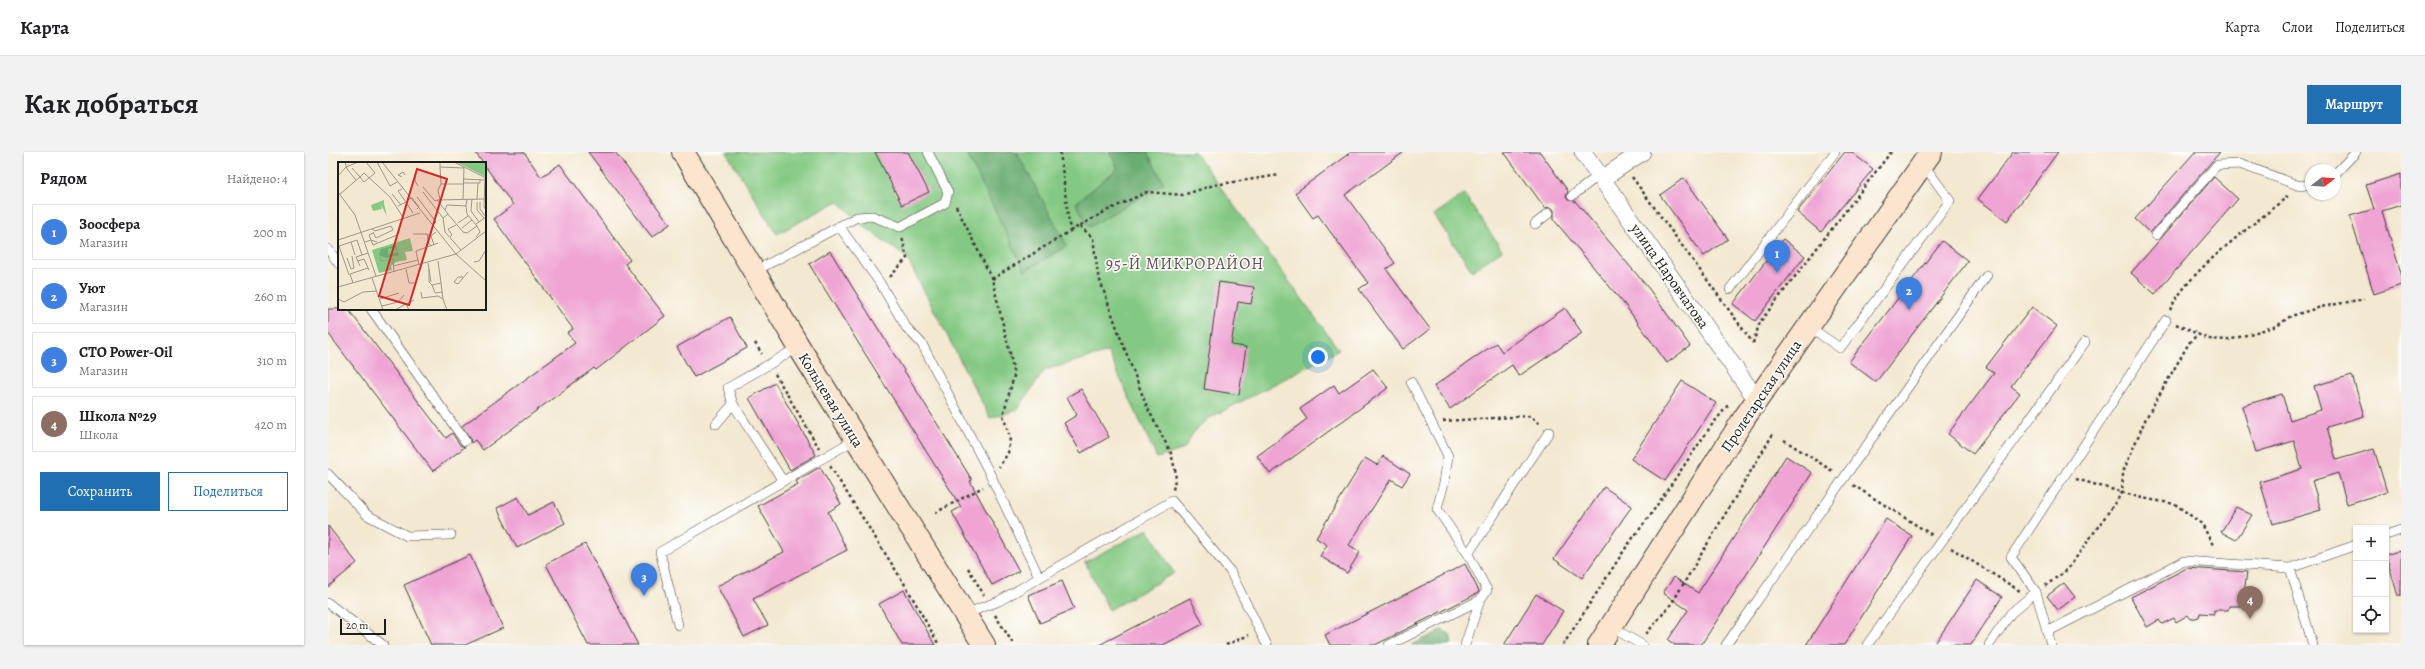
<!DOCTYPE html>
<html lang="ru">
<meta charset="utf-8">
<style>
body{margin:0;font-family:Alegreya,serif;background:#f2f2f2;color:#202124}
.controls{position:absolute;right:12px;bottom:12px;display:grid;overflow:hidden;border-radius:0px;box-shadow:0 1px 3px #0004}
.controls button{width:36px;height:36px;display:grid;place-items:center;padding:0;border:0;border-bottom:1px solid #e0e0e0;background:#fff;color:#202124;font:20px sans-serif}
.compass{position:absolute;left:1977px;top:12px;width:36px;height:36px;border-radius:50%;background:#fff;box-shadow:0 1px 3px #0004;rotate:73deg}
.scale{position:absolute;left:12px;bottom:10px;width:46px;box-sizing:border-box;padding-left:4px;border:2px solid #1c1c1c;border-top:0;font-size:11px;line-height:14px;white-space:nowrap;color:#1c1c1c;-webkit-text-stroke:3px #fdfcf7;paint-order:stroke}
.you{position:absolute;left:990px;top:205px;width:14px;height:14px;margin:-10px;border:3px solid #fff;border-radius:50%;background:#1a73e8;box-shadow:0 0 0 6px #1a73e833}
.badge{display:grid;place-items:center;width:26px;height:26px;border-radius:50%;background:#1f6fb2;color:#fff;font-size:13px;font-weight:700}
.pin{position:absolute;translate:-50% -33px;filter:drop-shadow(0 1px 2px #0008)}
.pin::after{content:'';position:absolute;top:21px;width:14px;height:12px;background:inherit;clip-path:polygon(0 0,100% 0,50% 100%)}
.list{margin:0;padding:0;list-style:none}
h2{display:flex;justify-content:space-between;align-items:center;height:52px;margin:0;padding:0 16px;font-size:17px}
h2 small{font-size:13px;font-weight:400;color:#757577}
.list li{display:grid;grid-template-columns:26px 1fr auto;gap:12px;align-items:center;box-sizing:border-box;height:56px;margin:0 8px 8px;padding:0 8px;border:1px solid #e0e0e0;border-radius:0px}
.list b{display:block;font-size:15px;white-space:nowrap}
.list p{margin:0;font-size:13px;white-space:nowrap;color:#757577}
.list em{font-size:13px;font-style:normal;color:#757577}
.actions{display:flex;gap:8px;padding:12px 16px}
.actions a{flex:1;padding:9px 0;border:1px solid #1f6fb2;border-radius:0px;text-align:center;font-size:14px;color:#1f6fb2}
.actions .main{background:#1f6fb2;color:#fff}
.icon{flex:none;width:22px;height:22px;fill:none;stroke:currentColor;stroke-width:2;stroke-linecap:round;stroke-linejoin:round}
.map{position:relative;flex:none;width:2073px;height:493px;overflow:hidden;border-radius:0px}
header{display:flex;align-items:center;gap:24px;box-sizing:border-box;height:56px;padding:0 20px;background:#fff;border-bottom:1px solid #e0e0e0}
header strong{font-size:19px}
nav{display:flex;gap:22px;margin-inline-start:auto;font-size:14px}
.intro{display:flex;align-items:center;justify-content:space-between;box-sizing:border-box;height:96px;padding:0 24px}
h1{margin:0;font-size:28px}
.button{padding:10px 18px;border-radius:0px;background:#1f6fb2;color:#fff;font-size:14px;font-weight:700}
main{display:flex;gap:24px;padding:0 24px}
aside{flex:1;background:#fff;border-radius:0px;box-shadow:0 1px 3px #0004}
.map>svg:first-child{display:block}
</style>
<header>
<strong>Карта</strong>
<nav><a>Карта</a><a>Слои</a><a>Поделиться</a></nav>
</header>
<div class="intro"><h1>Как добраться</h1><a class="button">Маршрут</a></div>
<main>
<aside>
<h2>Рядом<small>Найдено: 4</small></h2>
<ul class="list">
<li><span class="badge" style="background:#3f7fe0">1</span><div><b>Зоосфера</b><p>Магазин</p></div><em>200 m</em></li>
<li><span class="badge" style="background:#3f7fe0">2</span><div><b>Уют</b><p>Магазин</p></div><em>260 m</em></li>
<li><span class="badge" style="background:#3f7fe0">3</span><div><b>СТО Power-Oil</b><p>Магазин</p></div><em>310 m</em></li>
<li><span class="badge" style="background:#8d6e63">4</span><div><b>Школа №29</b><p>Школа</p></div><em>420 m</em></li>
</ul>
<div class="actions"><a class="main">Сохранить</a><a>Поделиться</a></div>
</aside>
<div class="map">
<svg width="2073" height="493" viewBox="0 0 2073 493">
<rect width="100%" height="100%" fill="#fdfcf7"/>
<filter id="ink" filterUnits="userSpaceOnUse"><feTurbulence type="fractalNoise" baseFrequency=".025" numOctaves="2"/><feDisplacementMap in="SourceGraphic" scale="8" xChannelSelector="R" yChannelSelector="G"/><feConvolveMatrix kernelMatrix="1 2 1 2 8 2 1 2 1" color-interpolation-filters="sRGB"/></filter>
<filter id="wash" filterUnits="userSpaceOnUse"><feTurbulence type="fractalNoise" baseFrequency=".012" numOctaves="4" result="noise"/><feDisplacementMap in="SourceGraphic" scale="16" xChannelSelector="R" yChannelSelector="G"/><feGaussianBlur stdDeviation="0.9" result="paint"/><feColorMatrix in="noise" values="0 0 0 0 0 0 0 0 0 0 0 0 0 0 0 0 0 1.4 0 .05"/><feComposite in="paint" operator="in"/></filter>
<g filter="url(#wash)">
<rect width="100%" height="100%" fill="#f3e8d0"/>
<!-- green -->
<path fill="#84c983" stroke="#507250" d="M398,0H867L1011,198L880,267L865,281L856,297L829,306L780,200L717,218L689,258L662,266L579,106L533,72L510,49L449,82Z
M1136,42L1174,98L1144,119L1106,63Z
M820,377L846,421L781,458L757,410Z"/>
<!-- forest -->
<path fill="#6bad71" stroke="#446446" d="M638,0H689L739,94L697,119Z
M781,0H819L836,31L761,75L748,51L790,16Z
M1114,478L1122,482L1124,491L1122,493H1083Z"/>
<g id="blocks">
<!-- building -->
<path fill="#efa4d4" d="M147,0H196L213,25L232,12L302,108L297,112L337,164L268,218L266,216L155,298L147,288L143,291L142,286L134,274L247,191L239,181L245,177L166,67L185,53Z
M260,0H287L342,72L324,85Z
M547,0H580L601,40L574,53Z
M1023,0H1076L1017,43L1067,111L1058,117L1102,177L1075,197L1031,137L1040,131L990,63L985,66L967,41Z
M1176,0H1212L1240,39L1238,44L1240,48L1247,49L1321,137L1362,194L1339,211L1297,153L1226,68V58L1223,55L1217,56Z
M1517,0H1523L1545,17L1493,80L1469,60Z
M1685,0H1730L1679,69L1650,47Z
M1867,0H1892L1822,81L1807,67Z
M2073,22V53L2054,59L2073,121V133L2046,142L2022,64L2046,57L2038,33Z
M1886,25L1910,47L1827,142L1803,121Z
M1356,26L1400,87L1376,104L1332,43Z
M1455,87L1477,104L1427,169L1405,152Z
M1614,89L1640,109L1548,230L1521,210Z
M502,99L644,328L642,329L691,419L664,433L624,360L633,355L481,112Z
M891,130L926,135L923,152L910,150L903,193L918,195L911,243L876,237Z
M1704,155L1729,174L1683,234L1692,241L1645,302L1620,282L1666,221L1658,215Z
M1237,156L1254,181L1191,224L1184,213L1122,257L1106,234L1168,191L1174,200Z
M0,157H20L118,286L124,281L132,293L137,295L105,319L0,181Z
M402,165L419,196L366,225L349,195Z
M1045,217L1060,236L942,322L929,304L979,267L972,257L1006,233L1011,241Z
M2024,223L2036,264L1999,275L2008,308L2046,297L2059,340L2019,352L2010,321L1984,329L1993,358L1945,372L1932,330L1974,317L1966,289L1928,300L1914,254L1954,242L1962,268L1993,258L1986,234Z
M1354,229L1388,251L1337,329L1303,307Z
M447,231L488,303L462,318L421,246Z
M753,237L781,285L753,301L736,271L749,263L739,245Z
M1055,304L1082,322L1074,334L1063,327L1021,393L1032,400L1019,421L992,404L999,393L988,386L1037,306L1049,313Z
M1458,304L1484,321L1373,493H1347L1340,488L1360,458L1335,441L1346,425L1370,441Z
M492,315L513,352L500,360L519,398L425,447L440,473L416,485L389,434L456,400L430,354L470,332L468,329Z
M1276,335L1304,354L1254,426L1226,407Z
M190,345L200,363L226,350L237,371L189,396L169,356Z
M1908,355L1924,363L1908,388L1893,380Z
M1558,367L1584,384L1516,493H1478Z
M0,374L29,411L0,435Z
M257,392L281,437L310,493H260L218,412Z
M2073,398V444H2070L2058,403Z
M142,403L175,476L137,493H103L76,433Z
M1137,412L1151,439L1150,441L1047,493H1002L997,483Z
M1859,416L1919,420L1914,454H1901L1900,458H1886V462L1872,461L1871,465L1863,467L1860,463L1848,470L1846,466L1834,472L1831,468L1819,475L1803,445Z
M1649,428L1674,445L1643,493H1606Z
M734,429L746,457L712,471L700,443Z
M1736,431L1747,445L1730,458L1719,444Z
M576,438L607,493H574L551,452Z
M1208,442L1235,459L1214,493H1176Z
M862,446L875,472L835,493H771Z"/>
</g>
</g>
<g filter="url(#ink)">
<use href="#blocks" fill-opacity="0" stroke="#3c3b37" stroke-width="1"/>
<g fill="none" stroke-linecap="round" stroke-linejoin="round">
<!-- lane casing -->
<g stroke="#3c3b37" stroke-width="10">
<path id="lane" d="M2007,22L2028,0
M1244,44L1271,23
M1207,72L1221,61
M511,74L552,131L578,175L594,192L662,322L711,425
M1828,83L1889,13L1912,12L1972,34L1983,32
M0,97L11,112
M427,119L529,65L544,64L572,75L617,51L620,40L600,0
M1402,137L1507,0
M43,157L137,289
M1480,174L1512,196L1622,49L1595,12
M1083,230L1120,304L1116,331L1109,357L1140,402L1159,438L1152,448
M405,252L455,329
M388,272L405,252L400,236L471,195
M0,322L39,363L79,384L123,383
M2058,383L2073,378
M1140,402L1221,280
M1708,440L1683,405L1838,168
M0,451L55,493
M637,462L671,449L844,349L902,419L939,493
M350,473L332,400L528,287
M1283,475L1314,493
M1719,480L1856,409L1962,416
M1061,493L1152,448L1137,493
M1398,493L1659,123
M1539,493L1757,190
M1661,493L1683,461L1708,440L1723,493
M1985,493L1962,416L2028,393"/>
</g>
<!-- street casing -->
<g stroke="#3c3b37" stroke-width="18">
<path id="street" d="M1255,0L1429,248
M1274,27L1314,0"/>
</g>
<!-- secondary casing -->
<g stroke="#3c3b37" stroke-width="24">
<path id="secondary" d="M355,0L471,195L656,493
M1271,493L1417,265L1603,0"/>
</g>
<!-- path -->
<path stroke="#3c3b37" stroke-width="2.5" stroke-dasharray="3 3" stroke-linecap="butt" d="M1304,25L1425,191
M628,54L664,127L682,201L686,224L675,263L682,286L680,301L671,315
M752,74L765,86L770,123L794,190L819,255L843,301L848,322L845,338
M742,79L782,57L819,40L855,43L886,33L952,23
M562,125L579,106L574,85
M664,127L742,79L732,0
M1842,158C1862,116 1925,74 1961,43
M1848,172L1880,187L1901,188L1949,174L1963,164L1993,155L2036,147
M427,191L434,202
M1425,191L1432,170L1563,0
M447,222L491,296
M1115,269L1202,264L1213,273
M1456,288L1506,320
M502,314L579,436L611,493
M1748,327L1814,346L1847,352L1874,372L1885,393
M1525,333L1604,383
M607,361L655,335
M1623,396L1692,439
M640,416L656,443
M1717,434L1740,417L1794,341L1795,320L1818,266L1861,191L1870,182
M667,463L686,493
M1318,482L1344,451L1445,282
M898,493L921,483
M1235,493L1299,394L1323,362L1383,274L1401,252"/>
<!-- lane -->
<use href="#lane" stroke="#fff" stroke-width="9"/>
<!-- street -->
<use href="#street" stroke="#fff" stroke-width="17"/>
<!-- secondary -->
<use href="#secondary" stroke="#fce5cf" stroke-width="22"/>
</g>
</g>
<g text-anchor="middle" stroke-width="3.5" stroke-linejoin="round" paint-order="stroke">
<!-- street labels -->
<g font-size="15" fill="#1c1c1c" stroke="#fdfcf7">
<text transform="translate(1342 124) rotate(55)" y="5">улица Наровчатова</text>
<text transform="translate(1433 244) rotate(-56)" y="5">Пролетарская улица</text>
<text transform="translate(503 248) rotate(58)" y="5">Кольцевая улица</text>
</g>
<!-- neighbourhood labels -->
<g font-size="16" letter-spacing="1" fill="#664c5c" stroke="#fdfcf7">
<text x="857" y="117">95-Й МИКРОРАЙОН</text>
</g>
</g>
<!-- overview -->
<g transform="translate(10 10)">
<rect width="148" height="148" fill="#f3e8d0"/>
<path d="M118,0H148V15ZM46,38V42L49,54L43,43L44,47L35,49L33,43ZM72,76L75,89L67,90L69,98L58,100L53,104L54,108L41,111L34,88Z" fill="#84c983"/>
<path d="M58,83L59,89L56,86L50,87V92L60,90L61,93L48,96L41,93L43,87Z" fill="#6bad71"/>
<path fill="none" stroke="#9d9688" stroke-width="1" d="M7,0L9,7L18,18M39,0L52,24L59,20M44,0L118,92L148,69M102,0V5L126,6M116,0L148,16M8,5L20,0M102,5L103,22H125M14,6L22,15L26,11L52,35L66,57M78,10L77,19L80,24M0,14L8,5M64,15L60,13L65,10L67,13M147,15L146,45L148,48M125,17L146,18M125,21H142V17M85,25L97,39L99,38M0,30L17,53L38,114M85,30L105,56M2,32L22,15L26,20L37,11L28,0M54,32L63,43M79,35L98,60L94,64M71,37L74,36L81,45L79,47M125,37L126,5M134,37L133,49L141,60M139,37L140,21M102,38L100,28L103,22M68,40L75,51M139,40V48L146,56M60,44L68,40L60,29L64,27M107,48L109,43L128,44L129,37M110,52L125,70L129,71L139,64L129,52L128,44M120,61L130,54M138,62L148,55L142,47V40M124,66L134,58M34,67L37,69L53,64L55,68L38,76L35,70M35,71L31,73L33,78L39,80M75,72H89M93,74L89,72L91,82L94,84M112,75L114,73L110,67L118,63M138,75L142,70L139,64M0,78L82,51M13,80L19,78L24,93M27,80L33,78L35,83L59,73M0,81L11,113M96,83L93,74L98,70M1,84L13,80L17,93M123,88L107,70L105,56L110,52L99,38L146,37M42,95L43,99L55,97L56,110M9,96L13,107L16,106L14,94M20,99L26,97L31,108M136,100L141,99L148,88M90,101L93,120M81,103L78,89L100,81M22,104L18,95L30,91M55,104L80,98M68,107L71,121H76M91,107V120L94,123L103,121L100,99M125,115H120L116,120L120,122L130,110M34,116L45,148M15,121L12,112L30,106M103,121L105,137M94,123L97,131L104,130M0,125L118,92L148,119M83,130L84,136L100,134L105,137L109,148M0,137L6,140L25,130L39,129M42,137L61,131M44,144L60,140L66,133M57,148L68,142M71,148L68,142L76,138"/>
<path fill="#d62828" fill-opacity="0.15" stroke="#d62828" stroke-width="2" d="M79,7L109,17L71,143L41,134Z"/>
<rect width="148" height="148" fill="none" stroke="#1c1c1c" stroke-width="2"/>
</g>
</svg>
<div class="controls">
<button>+</button>
<button>−</button>
<button><svg class="icon" aria-label="locate" viewBox="0 0 24 24"><circle cx="12" cy="12" r="6"/><path d="M12 2v4M12 18v4M2 12h4M18 12h4"/></svg></button>
</div>
<svg class="compass" viewBox="-18 -18 36 36"><path d="M0-13l5 13h-10z" fill="#e53935"/><path d="M0 13l5-13h-10z" fill="#757577"/></svg>
<div class="scale">20 m</div>
<div class="you"></div>
<div class="pin badge" style="left:1449px;top:121px;background:#3f7fe0">1</div>
<div class="pin badge" style="left:1581px;top:158px;background:#3f7fe0">2</div>
<div class="pin badge" style="left:316px;top:444px;background:#3f7fe0">3</div>
<div class="pin badge" style="left:1922px;top:467px;background:#8d6e63">4</div>
</div>
</main>
